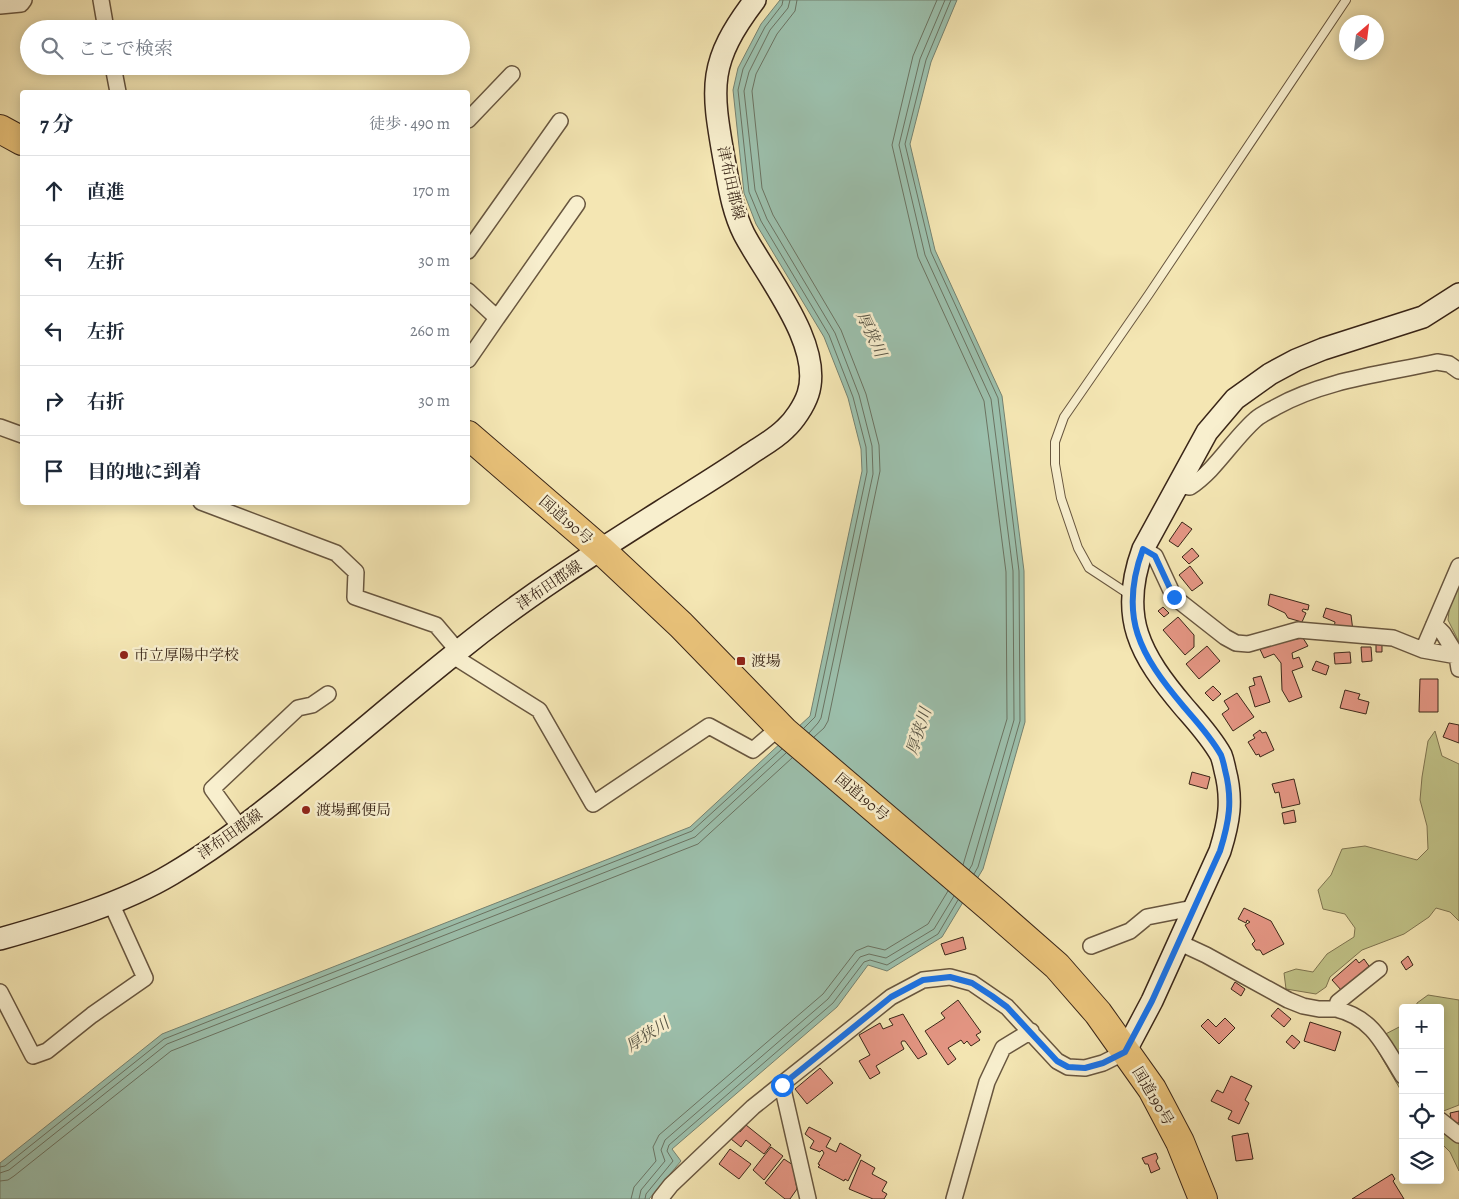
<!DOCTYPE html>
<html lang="ja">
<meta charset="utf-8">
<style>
body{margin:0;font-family:Alegreya,"Noto Serif JP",serif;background:#f6f6f7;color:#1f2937}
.controls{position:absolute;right:15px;bottom:15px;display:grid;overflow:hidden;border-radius:5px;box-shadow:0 2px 12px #0003}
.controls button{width:45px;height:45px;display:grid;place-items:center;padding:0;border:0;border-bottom:1px solid #e0e1e3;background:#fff;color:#1f2937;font:25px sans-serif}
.compass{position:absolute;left:1339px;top:15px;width:45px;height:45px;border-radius:50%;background:#fff;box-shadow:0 2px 12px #0003;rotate:28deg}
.stop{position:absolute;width:15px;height:15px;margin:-11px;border:4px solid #1a73e8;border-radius:50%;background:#fff}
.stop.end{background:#1a73e8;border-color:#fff;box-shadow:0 1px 5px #0008}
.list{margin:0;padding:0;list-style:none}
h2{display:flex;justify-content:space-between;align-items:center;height:65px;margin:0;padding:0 20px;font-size:21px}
h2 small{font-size:16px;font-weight:400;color:#747a83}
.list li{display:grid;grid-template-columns:32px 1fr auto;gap:15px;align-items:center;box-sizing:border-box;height:70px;padding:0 20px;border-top:1px solid #e0e1e3}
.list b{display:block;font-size:19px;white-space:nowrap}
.list em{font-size:16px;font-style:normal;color:#747a83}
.icon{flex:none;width:28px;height:28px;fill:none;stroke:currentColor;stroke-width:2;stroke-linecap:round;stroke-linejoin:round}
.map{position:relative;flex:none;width:1459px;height:1199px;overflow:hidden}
.search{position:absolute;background:#fff;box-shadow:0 2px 12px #0003;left:20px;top:20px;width:450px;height:55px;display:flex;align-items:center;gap:12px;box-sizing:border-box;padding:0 18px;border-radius:28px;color:#747a83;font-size:19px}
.panel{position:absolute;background:#fff;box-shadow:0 2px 12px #0003;left:20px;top:90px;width:450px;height:415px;border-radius:5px}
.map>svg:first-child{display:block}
</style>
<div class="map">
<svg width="1459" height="1199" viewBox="0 0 1459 1199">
<rect width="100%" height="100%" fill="#f4e6b3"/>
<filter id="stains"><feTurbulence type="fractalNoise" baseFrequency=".004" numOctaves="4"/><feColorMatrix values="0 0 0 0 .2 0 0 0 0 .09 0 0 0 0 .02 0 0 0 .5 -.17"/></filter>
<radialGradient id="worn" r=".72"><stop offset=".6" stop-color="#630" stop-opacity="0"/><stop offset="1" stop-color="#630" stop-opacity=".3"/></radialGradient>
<!-- green -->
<path fill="#c1c388" stroke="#7e7450" d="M1459,586V642L1448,620L1450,603Z
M1435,731L1442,756L1459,764V921L1450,912L1436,908L1429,917L1404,934L1362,950L1330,977L1326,987L1316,994L1286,989L1284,973L1296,969L1313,972L1327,954L1354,937L1355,928L1345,914L1323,909L1318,890L1331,875L1342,849L1365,846L1417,860L1428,849L1427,826L1420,800L1422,777L1428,741Z
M1428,995L1459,1000V1105L1441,1112L1440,1121V1008H1416L1417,1003Z
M1403,1025V1094L1372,1041Z
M1440,1128L1459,1143V1171L1450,1152L1440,1142Z"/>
<!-- water -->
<path fill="#9cc0ad" stroke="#758271" d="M780,0H957L931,62L910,144L935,250L1002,396L1024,571L1025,722L983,869L942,937L887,971L868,965L837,1007L672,1149L681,1161L649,1199H0V1163L162,1034L690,827L810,716L862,471L861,449L848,398L824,337L756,224L744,193L733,90L738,68L761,24Z"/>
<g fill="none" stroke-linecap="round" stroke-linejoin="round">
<!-- shore -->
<path stroke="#6b7362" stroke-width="1" d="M783,0L782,5L765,27L743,69L738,90L749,192L761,221L829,335L853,397L866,447L867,472L815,717L804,728
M790,0L788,8L770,30L749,72L744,91L755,190L767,219L835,333L859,395L872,446L873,474L821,718L818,723L809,733
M797,0L795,11L777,34L756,74L752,91L762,188L773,215L841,330L866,394L879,445L880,471L828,721L824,728L814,737
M937,0L913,56L892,145L918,257L984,401L1006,572L1007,719L963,865
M945,0L920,59L899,145L925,255L991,399L1013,571L1014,720L972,865L969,870
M951,0L926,60L905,144L931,252L998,398L1019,571L1020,721L978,867L974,874
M0,1167L5,1166L164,1039L692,831L782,749
M0,1173L9,1170L167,1044L695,837L786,753
M0,1181L8,1180L14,1176L171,1051L698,844L792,758
M631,1199L634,1187L656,1161L653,1147L659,1135L823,994L856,951L868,946L885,950L928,924L948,891
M639,1199L641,1190L665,1161L661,1150L665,1140L828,999L860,957L869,954L886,958L934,929L954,896
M645,1199L646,1194L673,1161L667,1151L669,1145L833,1003L864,962L870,960L887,965L938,934L958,900"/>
</g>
<!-- building -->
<path fill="#e59684" stroke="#3a2618" d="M1182,522L1192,529L1178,547L1169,541Z
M1192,548L1199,556L1189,564L1182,557Z
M1190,566L1203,583L1192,591L1179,575Z
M1270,594L1309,605L1308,610L1303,609L1302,611L1306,613L1302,622L1288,618L1285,613L1268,605Z
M1163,607L1169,613L1164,617L1158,611Z
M1326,608L1351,615L1353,631L1334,628L1335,622L1323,617Z
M1178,617L1194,635V647L1185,655L1163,630Z
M1303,638L1308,646L1292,653L1293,659L1299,657L1303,667L1292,671L1302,697L1289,702L1282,690L1281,663L1274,654L1264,658L1258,645Z
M1376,641H1382V652H1376Z
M1207,646L1220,661L1199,679L1186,664Z
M1361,647H1371L1372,661L1362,662Z
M1350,652L1351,663L1335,664L1334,653Z
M1316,661L1329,666L1326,675L1312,670Z
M1261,676L1270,702L1255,707L1249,687L1255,685L1253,678Z
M1420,679H1438V712H1419Z
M1213,686L1221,694L1213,701L1205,693Z
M1345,690L1360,694L1358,699L1369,702L1366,714L1340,708Z
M1237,693L1254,717L1233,731L1222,714L1229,709L1224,701Z
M1449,723L1459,725V743L1443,737Z
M1260,730L1262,733L1266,732L1274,750L1260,757L1259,754L1256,755L1248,742L1255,738L1253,735Z
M1192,772L1210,777L1207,789L1189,784Z
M1294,779L1300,804L1282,808L1279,792L1275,793L1272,784Z
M1294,810L1296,822L1284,824L1282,813Z
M1244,908L1271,921L1284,944L1263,955L1260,950H1256L1252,944L1255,941L1245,925L1250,922L1247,920L1246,923L1238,919Z
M963,937L966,949L945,955L941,944Z
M1408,956L1413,965L1406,970L1401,962Z
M1356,959L1359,963L1364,959L1369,966L1342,991L1332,980Z
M1235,982L1245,989L1241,996L1231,989Z
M958,1000L981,1032L976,1035L980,1040L971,1046L967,1041L964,1044L961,1040L948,1048L956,1059L948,1065L925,1031L945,1018L941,1013Z
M1278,1008L1291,1019L1284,1027L1271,1016Z
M903,1014L927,1054L918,1059L905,1041H902L901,1043L904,1049L876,1066L880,1073L870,1079L859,1061L870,1055L859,1035L880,1023L883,1029L893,1025L889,1019Z
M1225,1018L1235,1028L1219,1044L1201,1026L1208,1019L1216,1027Z
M1310,1022L1341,1032L1335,1051L1304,1041Z
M1292,1035L1300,1042L1294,1049L1286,1042Z
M820,1068L833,1083L807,1104L795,1089Z
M1231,1076L1252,1086L1245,1100L1249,1103L1239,1124L1228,1119L1232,1111L1211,1101L1217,1090L1223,1093Z
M1459,1111V1123L1452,1124L1450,1113Z
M746,1125L771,1145L764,1154L746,1140L741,1147L731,1139L737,1130L740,1132Z
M809,1127L831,1138L826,1147L836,1152L840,1143L861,1155L848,1181L845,1179L844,1181L818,1167L820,1165L818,1164L824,1153L822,1150L820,1152L810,1148L814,1141L805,1134Z
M1248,1133L1253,1159L1236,1161L1232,1136Z
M771,1147L783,1156L764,1180L753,1170Z
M730,1149L751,1164L739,1179L719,1164Z
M1156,1153L1158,1158L1156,1161L1160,1169L1151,1173L1148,1164H1145L1142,1158Z
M784,1159L793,1165L797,1189L790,1199H785L765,1183Z
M861,1160L875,1168L872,1174L887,1182L882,1191L887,1194L884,1199H873L849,1189Z
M1392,1174L1395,1179L1393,1181L1404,1199H1352Z"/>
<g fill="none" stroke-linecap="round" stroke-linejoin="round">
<!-- lane casing -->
<g stroke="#68563f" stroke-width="10">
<path id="lane" d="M1130,595L1089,568L1078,548L1061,498L1055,464V442L1064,417L1149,294L1346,0"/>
</g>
<!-- street casing -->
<g stroke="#68563f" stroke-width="18">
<path id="street" d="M101,0L106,29
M0,6L21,4L24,0
M113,66L118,92
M468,120L512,74
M468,251L560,121
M468,291L497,318L468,360
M497,318L577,204
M0,427L22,435
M1177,485L1190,487C1216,470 1232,440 1256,419C1262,414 1269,411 1276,407C1324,380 1383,374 1437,362L1449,364L1459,371
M201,502L336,553L356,572L355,597L436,625L458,651
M1143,549L1155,556L1174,597L1225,637L1236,643L1248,644L1298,630L1393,638L1423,650L1457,656L1459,669
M1434,624L1443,633L1457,656
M1423,650L1459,566
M453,656L539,710L593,804L709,726L753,750L780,727
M241,829L212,789L298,708L312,705L328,694
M1178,942L1206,955L1288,1000L1303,1006L1319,1009H1336L1338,1002L1379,969
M1091,946L1130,931L1147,917L1193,908
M0,992L33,1056L47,1051L92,1015L145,978L111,903
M1336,1009C1374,1018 1384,1046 1403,1076
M782,1085L808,1199
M1440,1120L1459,1135
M660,1199L671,1185L753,1107L891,997L923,980L950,977L972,983L1007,1007L1057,1061L1068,1067L1085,1068L1103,1063L1125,1052
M954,1199L987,1082L1003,1048L1031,1031"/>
</g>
<!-- secondary casing -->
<g stroke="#3a2618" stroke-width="24">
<path id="secondary" d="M0,939C56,923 122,904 172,874C219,846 262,813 304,778C357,735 409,690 462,648C525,597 593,554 661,511C691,492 721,474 750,454C762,446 775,439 785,429C794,421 804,406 808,394C824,345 766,276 744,234C732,210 729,185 724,159C711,86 708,62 755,0
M1125,1052L1152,1001L1220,851C1229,822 1233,800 1225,770C1224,765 1223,760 1221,755C1211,737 1197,722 1184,707C1140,655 1118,617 1143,549L1207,432L1235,399L1270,374L1296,360L1323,349L1423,317L1459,294"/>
</g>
<!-- highway casing -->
<g stroke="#3a2618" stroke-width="30">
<path id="highway" d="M0,129L22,141
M468,435L600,549L681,625L785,732L992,909L1057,966L1098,1013L1152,1089L1180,1142L1203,1199"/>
</g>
<!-- lane -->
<use href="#lane" stroke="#f8efce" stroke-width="8"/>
<!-- street -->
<use href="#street" stroke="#f8efce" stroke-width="15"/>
<!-- secondary -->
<use href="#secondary" stroke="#f8efce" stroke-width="21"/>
<!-- highway -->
<use href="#highway" stroke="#eac37a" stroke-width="28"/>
</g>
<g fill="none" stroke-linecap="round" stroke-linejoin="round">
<!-- route -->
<path stroke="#1a73e8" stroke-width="6" d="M782,1085L891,997L923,980L950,977L972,983L992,996L1007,1007L1057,1061L1068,1067L1085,1068L1103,1063L1125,1052L1152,1001L1220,851C1229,822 1233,800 1225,770C1224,765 1223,760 1221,755C1211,737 1197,722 1184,707C1140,655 1118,617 1143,549L1155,556L1174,597"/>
</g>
<!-- markers -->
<g fill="#8f2418" stroke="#f8efce" stroke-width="2">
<circle cx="124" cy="655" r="5"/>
<rect x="736" y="656" width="10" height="10" rx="2.5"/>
<circle cx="306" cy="810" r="5"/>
</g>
<g text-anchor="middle" stroke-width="5" stroke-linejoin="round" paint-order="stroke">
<!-- street labels -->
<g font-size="15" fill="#3a2618" stroke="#f8efce">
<text transform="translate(731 183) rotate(77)" y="5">津布田郡線</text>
<text transform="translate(566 520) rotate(41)" y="5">国道190号</text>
<text transform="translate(549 585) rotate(-34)" y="5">津布田郡線</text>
<text transform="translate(862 797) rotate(40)" y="5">国道190号</text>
<text transform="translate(230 834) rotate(-35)" y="5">津布田郡線</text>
<text transform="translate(1153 1096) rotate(59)" y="5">国道190号</text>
</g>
<!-- poi labels -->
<g font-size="15" fill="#3a2618" stroke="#f8efce" text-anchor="start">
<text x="134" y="660">市立厚陽中学校</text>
<text x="751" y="666">渡場</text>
<text x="316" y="815">渡場郵便局</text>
</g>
<!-- water labels -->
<g font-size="16" font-style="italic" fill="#575445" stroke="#f8efce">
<text transform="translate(872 334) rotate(65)" y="6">厚狭川</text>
<text transform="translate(918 731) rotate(-72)" y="6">厚狭川</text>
<text transform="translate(647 1034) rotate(-33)" y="6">厚狭川</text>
</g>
</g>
<rect width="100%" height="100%" filter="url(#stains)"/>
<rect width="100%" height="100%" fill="url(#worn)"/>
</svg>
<div class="controls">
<button>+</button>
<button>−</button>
<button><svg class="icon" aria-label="locate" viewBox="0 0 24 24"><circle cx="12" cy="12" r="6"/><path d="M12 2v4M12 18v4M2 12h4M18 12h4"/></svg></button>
<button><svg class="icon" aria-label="layers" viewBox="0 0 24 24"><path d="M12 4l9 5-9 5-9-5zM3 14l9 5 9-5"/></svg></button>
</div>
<svg class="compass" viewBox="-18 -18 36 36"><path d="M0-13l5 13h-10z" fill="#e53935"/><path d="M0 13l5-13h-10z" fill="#747a83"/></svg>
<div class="stop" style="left:782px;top:1085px"></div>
<div class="stop end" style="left:1174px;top:597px"></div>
<div class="search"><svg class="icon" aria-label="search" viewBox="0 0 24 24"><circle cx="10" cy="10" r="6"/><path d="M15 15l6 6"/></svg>ここで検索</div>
<section class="panel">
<h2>7 分<small>徒歩 · 490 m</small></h2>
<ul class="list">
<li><svg class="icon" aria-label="ahead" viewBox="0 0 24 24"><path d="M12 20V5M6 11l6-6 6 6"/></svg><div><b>直進</b></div><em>170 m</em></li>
<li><svg class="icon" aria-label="left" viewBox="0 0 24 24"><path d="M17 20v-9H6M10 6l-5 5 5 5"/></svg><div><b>左折</b></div><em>30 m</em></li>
<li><svg class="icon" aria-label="left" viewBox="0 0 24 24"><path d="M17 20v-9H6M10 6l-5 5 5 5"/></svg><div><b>左折</b></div><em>260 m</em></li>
<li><svg class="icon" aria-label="right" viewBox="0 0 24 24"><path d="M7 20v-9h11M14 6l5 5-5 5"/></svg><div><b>右折</b></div><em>30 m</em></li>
<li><svg class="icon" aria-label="arrive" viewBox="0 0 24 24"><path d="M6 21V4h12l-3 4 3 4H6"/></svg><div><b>目的地に到着</b></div></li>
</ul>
</section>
</div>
